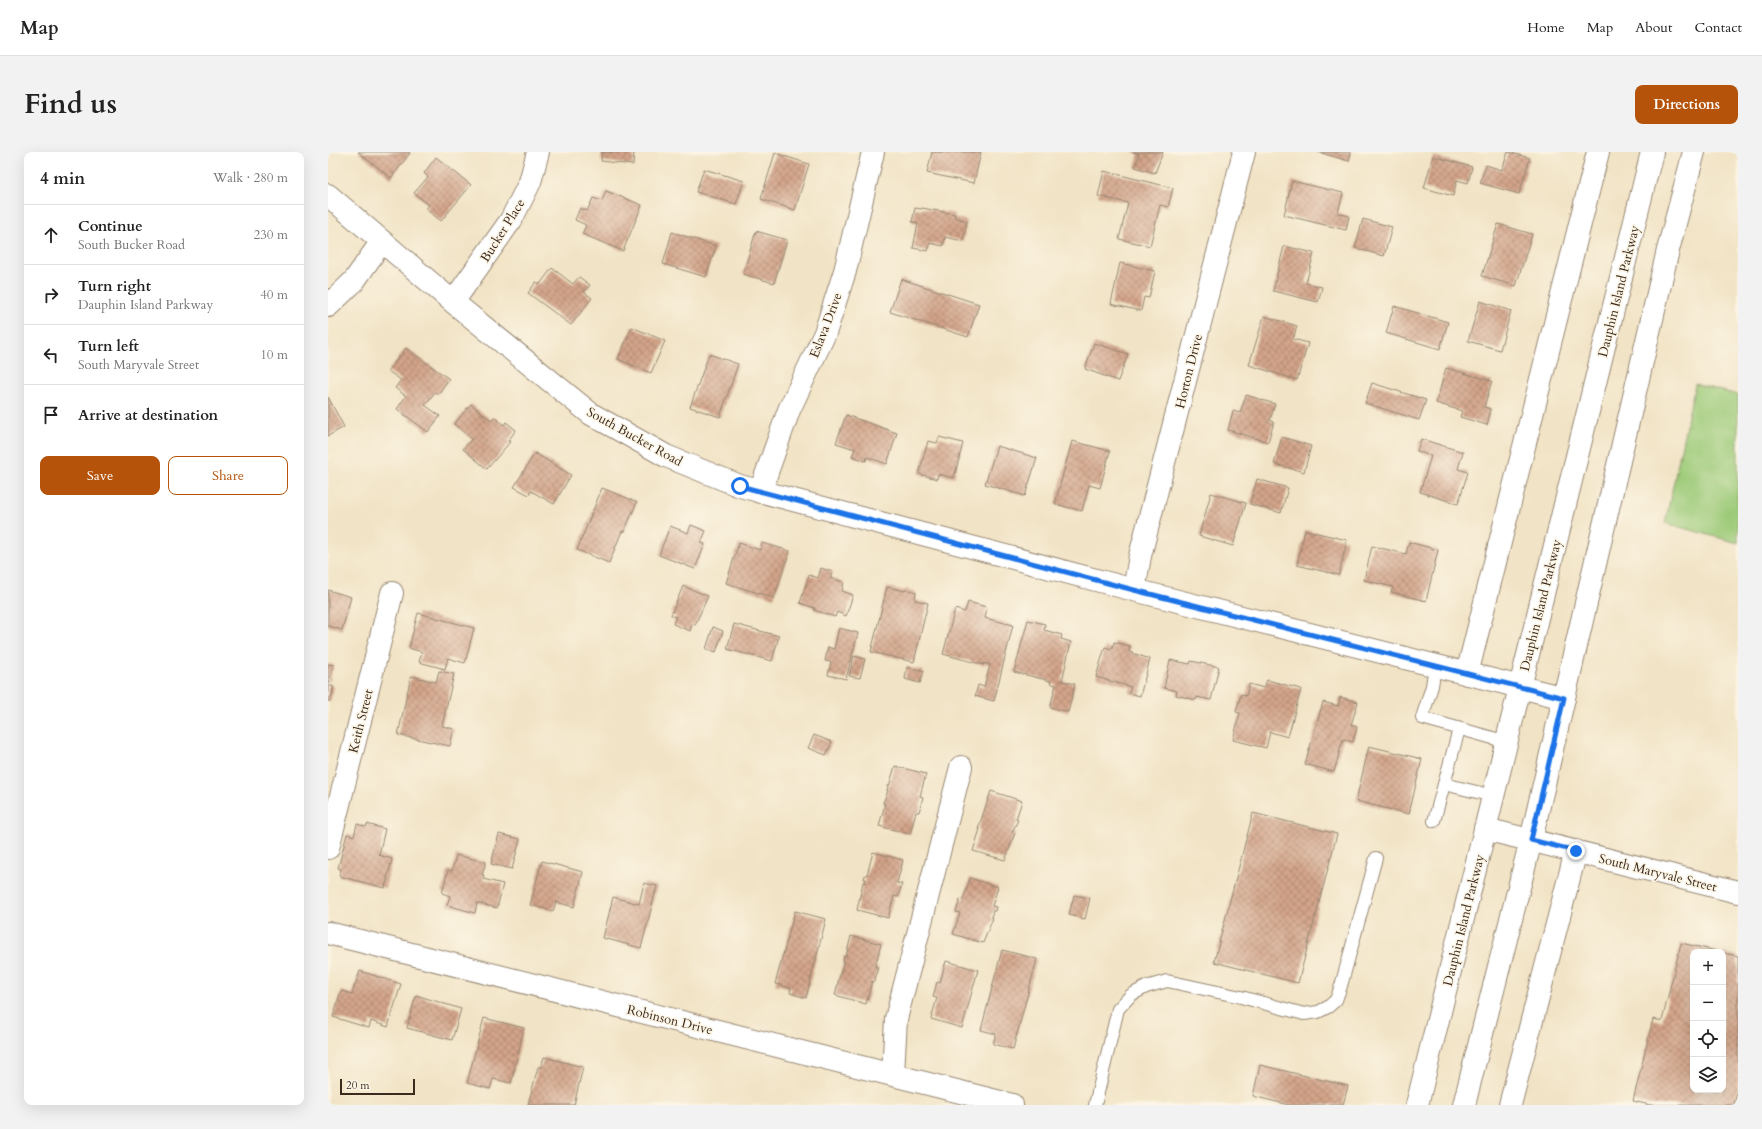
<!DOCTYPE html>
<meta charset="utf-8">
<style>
body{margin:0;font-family:Cardo,serif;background:#f2f2f2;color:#222}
.controls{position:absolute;right:12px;bottom:12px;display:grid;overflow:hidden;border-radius:8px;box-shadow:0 4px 16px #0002}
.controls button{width:36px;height:36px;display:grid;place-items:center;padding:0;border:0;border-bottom:1px solid #e0e0e0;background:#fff;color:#222;font:20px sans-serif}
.scale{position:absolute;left:12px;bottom:10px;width:75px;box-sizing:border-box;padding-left:4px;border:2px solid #3b2a1e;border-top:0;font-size:11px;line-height:14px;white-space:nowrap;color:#3b2a1e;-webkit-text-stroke:3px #fcf5e5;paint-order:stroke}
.stop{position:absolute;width:12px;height:12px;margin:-9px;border:3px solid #1a73e8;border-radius:50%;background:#fff}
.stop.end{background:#1a73e8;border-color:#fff;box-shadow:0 1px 4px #0008}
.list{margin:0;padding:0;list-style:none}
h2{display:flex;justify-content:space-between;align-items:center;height:52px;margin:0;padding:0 16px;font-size:17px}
h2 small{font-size:13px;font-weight:400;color:#767676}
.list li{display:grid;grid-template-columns:26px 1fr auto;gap:12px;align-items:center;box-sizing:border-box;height:60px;padding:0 16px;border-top:1px solid #e0e0e0}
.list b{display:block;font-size:15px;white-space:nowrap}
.list p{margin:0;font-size:13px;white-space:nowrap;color:#767676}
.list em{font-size:13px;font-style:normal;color:#767676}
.actions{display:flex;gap:8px;padding:12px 16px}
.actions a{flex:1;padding:9px 0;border:1px solid #b45309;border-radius:8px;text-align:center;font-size:14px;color:#b45309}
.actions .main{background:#b45309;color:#fff}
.icon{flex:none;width:22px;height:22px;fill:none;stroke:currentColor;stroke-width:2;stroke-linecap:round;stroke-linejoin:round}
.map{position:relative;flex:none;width:1410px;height:953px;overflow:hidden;border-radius:8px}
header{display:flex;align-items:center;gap:24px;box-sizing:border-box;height:56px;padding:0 20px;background:#fff;border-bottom:1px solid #e0e0e0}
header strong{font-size:19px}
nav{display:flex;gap:22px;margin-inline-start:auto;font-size:14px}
.intro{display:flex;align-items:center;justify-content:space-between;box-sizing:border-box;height:96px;padding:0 24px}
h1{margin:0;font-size:28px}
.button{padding:10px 18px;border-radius:8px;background:#b45309;color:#fff;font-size:14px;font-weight:700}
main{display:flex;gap:24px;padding:0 24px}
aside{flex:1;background:#fff;border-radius:8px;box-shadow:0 4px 16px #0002}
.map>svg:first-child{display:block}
</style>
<header>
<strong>Map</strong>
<nav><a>Home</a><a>Map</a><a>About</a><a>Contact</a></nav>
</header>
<div class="intro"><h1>Find us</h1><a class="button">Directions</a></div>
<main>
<aside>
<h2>4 min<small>Walk · 280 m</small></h2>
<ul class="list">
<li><svg class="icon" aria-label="ahead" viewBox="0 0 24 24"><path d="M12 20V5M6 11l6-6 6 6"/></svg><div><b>Continue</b><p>South Bucker Road</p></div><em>230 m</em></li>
<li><svg class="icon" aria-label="right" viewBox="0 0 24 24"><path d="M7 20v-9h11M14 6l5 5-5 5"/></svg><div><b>Turn right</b><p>Dauphin Island Parkway</p></div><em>40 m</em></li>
<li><svg class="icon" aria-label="left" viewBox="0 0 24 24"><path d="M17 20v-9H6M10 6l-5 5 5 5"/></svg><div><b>Turn left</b><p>South Maryvale Street</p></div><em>10 m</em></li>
<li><svg class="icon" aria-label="arrive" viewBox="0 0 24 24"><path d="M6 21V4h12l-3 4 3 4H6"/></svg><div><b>Arrive at destination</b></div></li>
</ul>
<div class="actions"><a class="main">Save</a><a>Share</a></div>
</aside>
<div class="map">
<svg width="1410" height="953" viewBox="0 0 1410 953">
<defs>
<pattern id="building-cross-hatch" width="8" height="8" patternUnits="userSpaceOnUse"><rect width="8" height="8" fill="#d3a48a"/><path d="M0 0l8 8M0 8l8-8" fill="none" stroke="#ac8670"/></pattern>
</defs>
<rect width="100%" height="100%" fill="#fcf5e5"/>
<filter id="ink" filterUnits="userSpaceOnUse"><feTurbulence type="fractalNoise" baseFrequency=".025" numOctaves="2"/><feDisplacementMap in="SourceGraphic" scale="8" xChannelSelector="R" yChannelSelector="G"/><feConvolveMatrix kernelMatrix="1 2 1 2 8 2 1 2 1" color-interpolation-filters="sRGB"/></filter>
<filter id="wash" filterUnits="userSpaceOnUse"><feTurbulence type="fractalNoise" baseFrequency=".012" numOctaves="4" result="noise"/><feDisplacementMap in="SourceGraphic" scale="16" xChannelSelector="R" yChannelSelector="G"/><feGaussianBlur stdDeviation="0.9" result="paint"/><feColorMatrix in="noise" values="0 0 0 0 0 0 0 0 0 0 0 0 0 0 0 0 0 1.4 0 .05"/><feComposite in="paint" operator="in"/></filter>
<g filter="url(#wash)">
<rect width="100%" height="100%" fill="#f1e3c5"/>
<!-- green -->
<path fill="#9cca78" stroke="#6c7a4b" d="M1367,232L1410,243V391L1337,371Z"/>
<g id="blocks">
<!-- building -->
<path fill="url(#building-cross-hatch)" d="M30,0H81L82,1L63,26Z
M274,0H306L305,13L273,9Z
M604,0H653L646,31L599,21Z
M805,0H835L827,21L807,15L811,2Z
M990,0H1023L1021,9Z
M1180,0L1202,6L1191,42L1152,31L1158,13L1174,18Z
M447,1L481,12L467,58L433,47Z
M1105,4L1144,15L1140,31L1129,28L1125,44L1096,36Z
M108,5L143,33L113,69L98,57L101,53L86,41L100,25L96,21Z
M376,17L416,29L408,52L368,40Z
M776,19L845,36L840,55L832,53L822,94L791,87L800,51L770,44Z
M964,29L1015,41L1010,61L1021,64L1018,78L956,63Z
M278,39L314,53L295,99L254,82L258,73L247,68L252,56L259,59L265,46L274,49Z
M587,56L593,57L594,56L627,62L626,65L639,69L635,89L617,85L615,94L602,91L600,99L585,96L590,71L584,70Z
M1035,67L1064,75L1056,104L1027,96Z
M1170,72L1204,82L1188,134L1154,124Z
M428,79L459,88L446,131L415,122Z
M344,80L388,94L378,125L335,112Z
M956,94L986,101L978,131L994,135L990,150L945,139Z
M792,111L827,119L821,146L816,145L813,159L783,152Z
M224,116L245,132L251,125L262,133L256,140L264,146L243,173L200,141L208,130L212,132Z
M573,127L651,152L640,185L562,160Z
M1152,149L1183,159L1172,198L1140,189Z
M1066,154L1120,170L1112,197L1058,181Z
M936,164L969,174L965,187L980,191L969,228L921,213Z
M304,175L337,189L323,221L290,207Z
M766,191L800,202L790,229L757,217Z
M78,196L121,227L110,242L107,240L97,253L112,264L100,280L69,257L78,244L67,236L73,228L60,219Z
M381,202L410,212L392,265L362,255Z
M1118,216L1164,229L1156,255L1163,257L1159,273L1132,265L1134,259L1108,251Z
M1044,231L1098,248L1091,268L1037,251Z
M918,243L947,252L942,268L946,270L940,290L900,278L905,259L912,261Z
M0,245L16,275L0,284Z
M143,252L163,268L166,265L176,273L178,270L188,278L180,289L182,290L159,317L135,297L144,287L126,272Z
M518,263L569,281L559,312L539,305L538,309L524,304L527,297L508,291Z
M611,285L635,291L626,326L610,322L609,327L591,322L600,289L609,291Z
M954,285L983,294L976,320L946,312Z
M1093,287L1135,300L1130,317L1140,320L1130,352L1092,340L1103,304L1089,299Z
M744,289L782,299L772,336L761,333L754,359L727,352Z
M669,294L709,306L697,344L657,332Z
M207,301L243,323L226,352L203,339L201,343L186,335Z
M929,327L960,336L953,361L922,352Z
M274,336L309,350L296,380L294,379L281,411L249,398Z
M883,341L918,351L905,394L871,384Z
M363,373L378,379L373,391L377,392L367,417L331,403L342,374L360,381Z
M977,378L1019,388L1011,423L969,413Z
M1081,390L1110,398L1098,449L1063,440L1065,435L1036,428L1044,394L1078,402Z
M411,391L432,398L434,391L462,399L446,446L398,431Z
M493,416L505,420L502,426L516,430L514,439L525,443L518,464L509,460L507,465L486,458L487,456L472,451L481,423L490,426Z
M355,434L380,444L367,473L364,472L362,479L345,472L348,465L343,463Z
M559,435L577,439L578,437L588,440L587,448L600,451L586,510L543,500Z
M0,438L23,445L14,478L0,474Z
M640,450L659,455L657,466L685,473L666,549L647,544L650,533L656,535L662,513L656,511V513L615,502L627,457L637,460Z
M90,461L146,476L137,511L120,506L117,517L91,510L94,500L81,496Z
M700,468L717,472L716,478L734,483L733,487L743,490L734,529L747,532L740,560L722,555L728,533L722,531L723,529L686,520Z
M406,472L451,484L444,509L399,497Z
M385,475L395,479L388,500L378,497Z
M511,476L530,481L518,527L500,523L503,510L497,509L500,495L506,497Z
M786,490L802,494L801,500L822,507L812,544L801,541L803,535L768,525L777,495L784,497Z
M526,504L537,507L532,526L521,524Z
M842,508L862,512L863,509L891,515L883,548L869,545L868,548L848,543L849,539L836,536Z
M0,512L6,513L0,532Z
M579,515L596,519L592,531L577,527Z
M111,519L126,522L114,574L126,577L122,594L70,583L83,524L108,530Z
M939,528L973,537L960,585L942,580L938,596L905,588L912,561L908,560L913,542L918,544L921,532L936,536Z
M0,533L6,535L2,549H0Z
M1012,545L1030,550L1023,573L1029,575L1025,590L1015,587L1006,620L977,612L995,550L1010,554Z
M486,583L504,590L498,603L480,596Z
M1041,594L1094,607L1081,662L1028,649Z
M567,614L598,622L592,644L595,645L591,660H588L582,682L551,674L557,652L555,651L560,639H559L560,634H561Z
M663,639L694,649L688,667L690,668L684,680L687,681L677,708L645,699L652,677H650Z
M925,661L1009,682L970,831L886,810Z
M29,672L38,675L39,672L57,677L51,703L64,707L57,736L11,724L13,717L10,716L19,682L26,684Z
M171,682L192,687L184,717L163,712Z
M545,700L575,708L569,731L574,732L570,745L566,744L560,766L529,758L535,730L537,731L538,727H536L537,723H539Z
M128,703L158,710L154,723H156L155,727L175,732L169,756L149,751L147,761L119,753L122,744L114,741L120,718L124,719Z
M214,709L255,720L246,755L228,750L225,759L202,753Z
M642,726L670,735L664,754L668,755L667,759H665L663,765L665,766L655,791L625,782L632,761L628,760L632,747L635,748Z
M316,731L329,734L313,796L275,786L285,745L311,752Z
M746,743L762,746L757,767L741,763Z
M467,759L498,767L478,846L462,841L463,836L447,832Z
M523,784L553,792L547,815H550L546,830L544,829L538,852L507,843L512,822L516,809H515L516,804H518Z
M1353,791L1389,799L1365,800V938H1395V801L1410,804V935L1406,953H1322L1305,949L1325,867L1334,869Z
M674,798L709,807L685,897L665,892L668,882L653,878Z
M618,809L650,818L634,876L603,867L609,846L605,845L609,830L612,831Z
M32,819L73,832L60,875L43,869L41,876L5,865L13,839L24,842Z
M88,843L133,857L124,888L79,876Z
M156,866L196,876L183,931L165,927L162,937L139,931Z
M216,905L255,915L246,953H200L210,915H213Z
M932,913L1020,934L1015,953H961L925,944Z"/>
</g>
</g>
<g filter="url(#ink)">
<use href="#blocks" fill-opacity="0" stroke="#968672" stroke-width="1"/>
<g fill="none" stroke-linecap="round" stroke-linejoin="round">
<!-- service casing -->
<g stroke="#968672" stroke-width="14">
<path id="service" d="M1107,514L1104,534L1094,566L1179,590
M1116,632L1165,644
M1106,669L1131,577
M767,953L790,857L803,843L818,835L839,829L913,845L976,862L990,860L1000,855L1008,848L1013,834L1048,706"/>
</g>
<!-- minor casing -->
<g stroke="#968672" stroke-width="24">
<path id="minor" d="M0,43L125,150L263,262L338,304L412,334L806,438L1236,546
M125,150L183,68L202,30L210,0
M0,154L26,129L54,89
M432,340L461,258L497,181L517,119L545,0
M806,438L812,404L916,0
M1139,522L1270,0
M1157,677L1410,740
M0,696L64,441
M0,781L684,953
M565,922L568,867L633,615
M1182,953L1248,699"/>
</g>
<!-- secondary casing -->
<g stroke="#968672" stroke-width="24">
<path id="secondary" d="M1089,953L1324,0
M1136,953L1203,688L1340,98L1366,0"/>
</g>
<!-- service -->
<use href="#service" stroke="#fff" stroke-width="12"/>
<!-- minor -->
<use href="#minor" stroke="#fff" stroke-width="22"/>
<!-- secondary -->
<use href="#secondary" stroke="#fff" stroke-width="22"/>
</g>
</g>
<g fill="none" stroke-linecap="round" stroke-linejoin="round" filter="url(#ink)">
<!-- route -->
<path stroke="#1a73e8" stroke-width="5" d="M412,334L806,438L1236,546L1203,688L1248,699"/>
</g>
<g text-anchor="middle" stroke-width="3" stroke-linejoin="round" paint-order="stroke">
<!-- street labels -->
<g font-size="13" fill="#3b2a1e" stroke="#fcf5e5">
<text transform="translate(174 78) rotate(-58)" y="5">Bucker Place</text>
<text transform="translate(1290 139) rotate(-76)" y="5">Dauphin Island Parkway</text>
<text transform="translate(497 173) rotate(-69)" y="5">Eslava Drive</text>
<text transform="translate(860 219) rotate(-76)" y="5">Horton Drive</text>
<text transform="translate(307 284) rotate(29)" y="5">South Bucker Road</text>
<text transform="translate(1212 453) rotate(-76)" y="5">Dauphin Island Parkway</text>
<text transform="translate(32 569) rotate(-76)" y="5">Keith Street</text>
<text transform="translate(1330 720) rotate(14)" y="5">South Maryvale Street</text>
<text transform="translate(1135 768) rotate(-76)" y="5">Dauphin Island Parkway</text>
<text transform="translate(342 867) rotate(14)" y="5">Robinson Drive</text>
</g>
</g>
</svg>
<div class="controls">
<button>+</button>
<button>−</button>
<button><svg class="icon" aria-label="locate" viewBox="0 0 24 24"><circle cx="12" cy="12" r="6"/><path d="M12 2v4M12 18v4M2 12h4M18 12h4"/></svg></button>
<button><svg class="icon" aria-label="layers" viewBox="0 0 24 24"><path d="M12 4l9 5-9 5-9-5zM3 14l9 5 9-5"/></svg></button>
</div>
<div class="scale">20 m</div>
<div class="stop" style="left:412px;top:334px"></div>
<div class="stop end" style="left:1248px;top:699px"></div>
</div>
</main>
